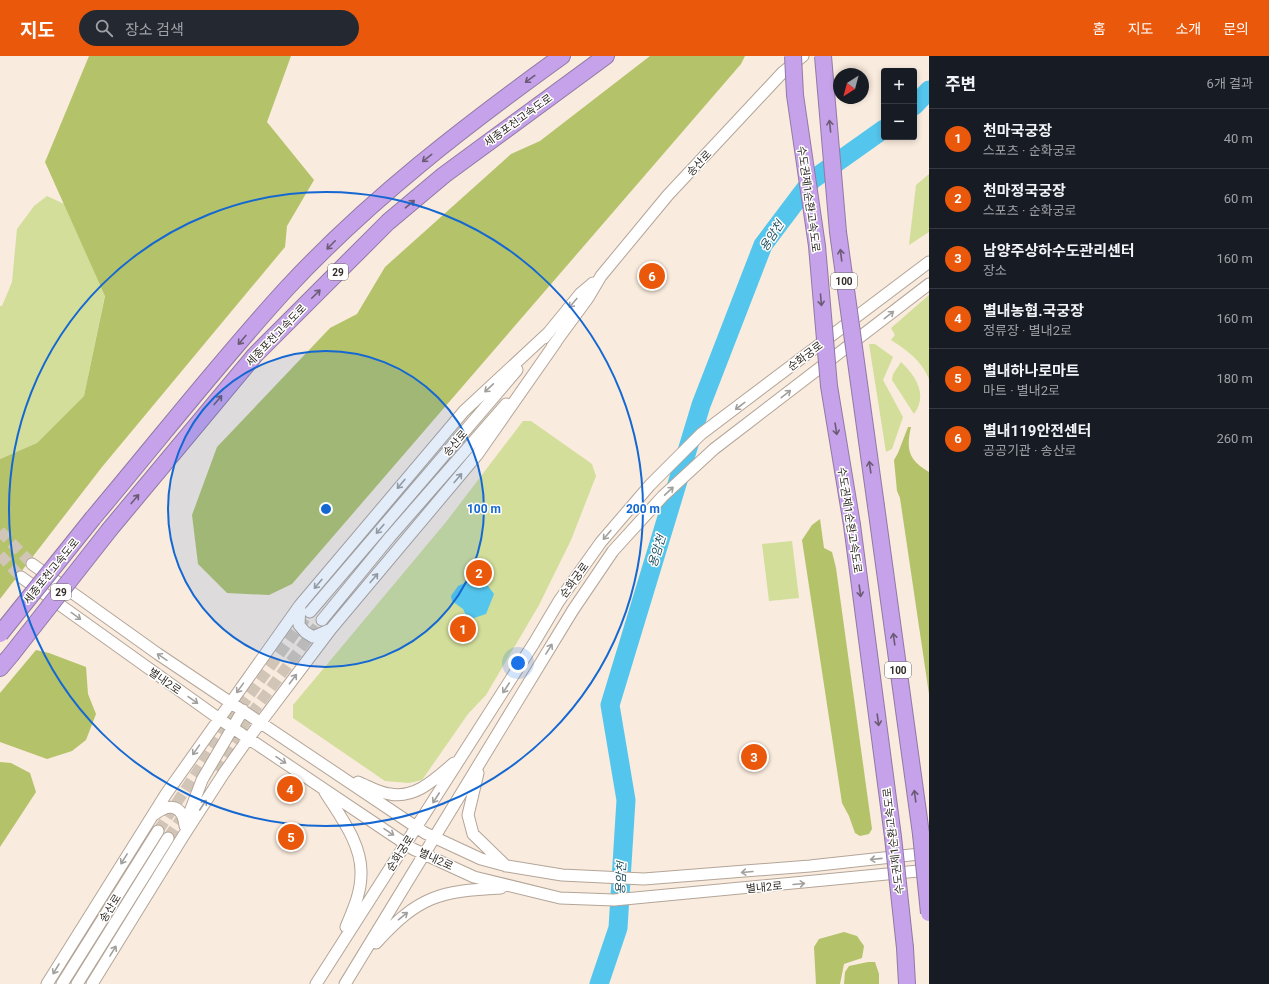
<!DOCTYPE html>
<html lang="ko">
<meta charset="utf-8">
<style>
body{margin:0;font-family:Roboto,"Noto Sans KR",sans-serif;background:#242831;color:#f1f3f6}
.controls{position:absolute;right:12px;top:12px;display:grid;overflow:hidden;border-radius:4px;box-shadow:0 2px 6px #0003}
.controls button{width:36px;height:36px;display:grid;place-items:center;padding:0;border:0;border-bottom:1px solid #363941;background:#171b24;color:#f1f3f6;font:20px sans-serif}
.compass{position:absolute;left:833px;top:12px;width:36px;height:36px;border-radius:50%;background:#171b24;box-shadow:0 2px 6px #0003;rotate:216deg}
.you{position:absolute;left:518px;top:607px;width:14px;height:14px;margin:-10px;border:3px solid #fff;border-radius:50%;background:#1a73e8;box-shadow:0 0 0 6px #1a73e833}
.badge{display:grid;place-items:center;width:26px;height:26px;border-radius:50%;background:#ea580c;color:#fff;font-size:13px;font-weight:700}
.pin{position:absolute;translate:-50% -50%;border:2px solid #fff;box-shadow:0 1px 4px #0006}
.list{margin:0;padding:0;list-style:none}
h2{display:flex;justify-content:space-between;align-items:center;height:52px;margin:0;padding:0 16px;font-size:17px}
h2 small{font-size:13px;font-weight:400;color:#9ea1a6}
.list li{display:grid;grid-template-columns:26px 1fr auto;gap:12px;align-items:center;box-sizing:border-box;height:60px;padding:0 16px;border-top:1px solid #363941}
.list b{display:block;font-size:15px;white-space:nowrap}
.list p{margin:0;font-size:13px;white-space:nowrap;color:#9ea1a6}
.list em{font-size:13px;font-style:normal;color:#9ea1a6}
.icon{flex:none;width:22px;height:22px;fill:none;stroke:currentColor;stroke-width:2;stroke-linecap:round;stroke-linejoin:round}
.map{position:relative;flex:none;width:929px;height:928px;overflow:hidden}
header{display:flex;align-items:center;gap:24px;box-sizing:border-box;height:56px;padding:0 20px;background:#ea580c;color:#fff}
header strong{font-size:19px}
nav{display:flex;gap:22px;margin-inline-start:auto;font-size:14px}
.search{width:280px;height:36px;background:#242831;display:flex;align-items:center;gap:10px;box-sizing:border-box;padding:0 14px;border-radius:22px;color:#9ea1a6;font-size:15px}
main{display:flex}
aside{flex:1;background:#171b24}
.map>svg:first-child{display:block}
</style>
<header>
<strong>지도</strong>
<div class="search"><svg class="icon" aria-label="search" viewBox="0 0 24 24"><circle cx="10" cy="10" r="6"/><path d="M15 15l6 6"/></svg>장소 검색</div>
<nav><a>홈</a><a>지도</a><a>소개</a><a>문의</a></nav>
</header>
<main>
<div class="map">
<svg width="929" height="928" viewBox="0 0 929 928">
<rect width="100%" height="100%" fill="#f9ebdd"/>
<!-- green -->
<path fill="#d2de9a" d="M929,118V176L909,189L916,129Z
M47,140L64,148L105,239L84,340L37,387L0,403V250H2L12,226L17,173L34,150Z
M929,239V323C921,304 908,295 891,284L895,279L891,272Z
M869,288H875L893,301L883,324L903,361L892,393L886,396Z
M901,306C916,320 928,339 914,358L892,324L893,318Z
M523,365H531L592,408L596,420L571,484L539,549L486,639L468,658L422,724L409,727L385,725L293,662V649L446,466Z
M792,485L799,542L769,545L762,488Z"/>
<!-- forest -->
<path fill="#b4c269" d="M89,0H291L267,66L314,124L287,170L285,191L102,411L0,543V403L37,387L84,340L105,240L45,106Z
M650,0H745L741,8L292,528L269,539L227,537L198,508L192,459L217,391L330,272L357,258L385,211L511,98L540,85Z
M908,371H911C906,393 908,404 929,416V638L900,442L897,435L894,404L898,397Z
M820,463L824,492L832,496L836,512L872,773L869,778L860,780L855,777L849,760L842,747L802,484L812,469Z
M36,594L49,597L86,611L88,638L96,658L86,684L72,695L47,703L0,686V637Z
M0,706L11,707L30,717L36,736L0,791Z
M844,876L857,880L864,890L862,902L844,908L840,928H816L814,891L819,883Z
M868,906H875L879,918V928H844L845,916L849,910Z"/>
<!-- water -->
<path fill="#54c5ec" d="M477,521L485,526L494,538L486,558L471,563L467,561L463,553L452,545L451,540L458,530Z"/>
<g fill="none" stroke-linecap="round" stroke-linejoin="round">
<!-- river -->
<path stroke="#54c5ec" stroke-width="19" d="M914,50L929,34
M599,928L618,872L626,744L610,649L701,349L763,189L812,124L884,73"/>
<!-- minor-tunnel -->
<path stroke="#d1c5b8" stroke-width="11" stroke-dasharray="11 5.5" stroke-linecap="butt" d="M0,475L32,508
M0,499L21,521
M214,713L243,669L322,564
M158,775L232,663L310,556
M168,782L187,754"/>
<!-- minor casing -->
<g stroke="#b3a598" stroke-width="13">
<path id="minor" d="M544,282L580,238L593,227
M552,291L588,242L601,220L668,139L783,16L803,0
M32,508L158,598L425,777L481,803L507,810L562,819L644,823L810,810L929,797
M21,521L218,662L413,793L474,821L560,842L614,844L929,814
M300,549L299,569L305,576L313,581L331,573
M310,556L517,314
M322,564L390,481L506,348
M478,717L468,759L473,778L506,810
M358,726C368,730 379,737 390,738C416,743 436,722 454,707
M325,736C340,760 362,788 361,818C361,837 353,854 346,871
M155,758C170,746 183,750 185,770
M185,769L202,724L243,654
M376,887C419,840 439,835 501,832
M47,928L166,738L300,549L464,355L548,277
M62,928L158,775
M77,928L168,782
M92,928L182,782L224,717L248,683L331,573L477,399L556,286
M316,928L534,587L559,545L601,486L650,429L701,378L929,206
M345,928L573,554L613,495L663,440L714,393L929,228"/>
</g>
<!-- highway casing -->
<g stroke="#9179a5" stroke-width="18">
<path id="highway" d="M876,450L921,778
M93,462C158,385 220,305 288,231C370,143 465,70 562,0
M852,469L893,781
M110,473L255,299L388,166L444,119L606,0
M0,612L11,599
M905,892L907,928"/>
</g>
<!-- minor -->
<use href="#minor" stroke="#fff" stroke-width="11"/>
<!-- highway -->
<use href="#highway" stroke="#c5a2e9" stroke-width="16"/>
<!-- highway-bridge casing -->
<g stroke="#9179a5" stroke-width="18" stroke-linecap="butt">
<path id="highway-bridge" d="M793,0L795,39L817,190L829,330L852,469
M823,0L838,176L876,450
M0,578L93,462
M11,599L110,473
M921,778L929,857
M893,781L905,892"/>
</g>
<!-- highway-bridge -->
<use href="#highway-bridge" stroke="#c5a2e9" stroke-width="16"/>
</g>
<!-- one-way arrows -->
<defs><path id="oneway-shaft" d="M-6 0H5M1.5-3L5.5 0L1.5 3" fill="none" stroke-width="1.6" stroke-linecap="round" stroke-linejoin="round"/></defs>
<g stroke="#6c5b74">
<use href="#oneway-shaft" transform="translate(530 23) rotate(144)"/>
<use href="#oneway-shaft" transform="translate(830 70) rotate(-96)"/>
<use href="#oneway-shaft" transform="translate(427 102) rotate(142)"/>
<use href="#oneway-shaft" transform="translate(410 148) rotate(-40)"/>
<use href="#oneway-shaft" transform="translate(331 189) rotate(135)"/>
<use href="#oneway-shaft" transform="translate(841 199) rotate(-97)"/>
<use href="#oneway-shaft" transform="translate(316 238) rotate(-45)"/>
<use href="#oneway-shaft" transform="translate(821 244) rotate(85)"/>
<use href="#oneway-shaft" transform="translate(242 284) rotate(131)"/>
<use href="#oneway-shaft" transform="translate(218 344) rotate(-50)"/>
<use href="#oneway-shaft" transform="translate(836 373) rotate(81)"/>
<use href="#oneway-shaft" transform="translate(870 411) rotate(-98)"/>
<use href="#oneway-shaft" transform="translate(135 443) rotate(-50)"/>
<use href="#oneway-shaft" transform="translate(860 535) rotate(82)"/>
<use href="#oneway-shaft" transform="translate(894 583) rotate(-98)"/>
<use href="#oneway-shaft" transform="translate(878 664) rotate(82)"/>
<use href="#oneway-shaft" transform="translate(915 740) rotate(-98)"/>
</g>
<g stroke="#a2a09d">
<use href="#oneway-shaft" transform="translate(573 247) rotate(130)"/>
<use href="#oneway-shaft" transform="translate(889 259) rotate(-38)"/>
<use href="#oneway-shaft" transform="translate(489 332) rotate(137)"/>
<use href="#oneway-shaft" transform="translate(786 338) rotate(-38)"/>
<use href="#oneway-shaft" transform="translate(740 350) rotate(143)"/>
<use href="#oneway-shaft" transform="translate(458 422) rotate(-50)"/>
<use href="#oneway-shaft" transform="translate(401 428) rotate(130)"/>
<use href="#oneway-shaft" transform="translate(669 435) rotate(-43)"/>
<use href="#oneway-shaft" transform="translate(380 473) rotate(130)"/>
<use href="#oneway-shaft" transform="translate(607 479) rotate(130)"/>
<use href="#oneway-shaft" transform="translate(374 522) rotate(-50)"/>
<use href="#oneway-shaft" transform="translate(318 528) rotate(130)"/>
<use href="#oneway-shaft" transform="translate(76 560) rotate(36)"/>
<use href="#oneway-shaft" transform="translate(549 593) rotate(-58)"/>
<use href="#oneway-shaft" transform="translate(162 601) rotate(-146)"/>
<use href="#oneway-shaft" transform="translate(293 623) rotate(-53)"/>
<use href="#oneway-shaft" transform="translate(240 632) rotate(126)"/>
<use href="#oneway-shaft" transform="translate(506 632) rotate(123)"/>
<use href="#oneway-shaft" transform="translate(193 644) rotate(35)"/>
<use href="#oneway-shaft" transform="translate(196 694) rotate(125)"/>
<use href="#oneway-shaft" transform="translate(281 704) rotate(34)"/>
<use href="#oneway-shaft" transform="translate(436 742) rotate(123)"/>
<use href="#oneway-shaft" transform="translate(203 749) rotate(-57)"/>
<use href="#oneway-shaft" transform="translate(389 776) rotate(34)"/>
<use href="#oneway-shaft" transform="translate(124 803) rotate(122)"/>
<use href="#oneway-shaft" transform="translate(876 803) rotate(174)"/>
<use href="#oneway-shaft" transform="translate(747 816) rotate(175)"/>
<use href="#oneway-shaft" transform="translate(799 828) rotate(-5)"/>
<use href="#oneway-shaft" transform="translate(403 860) rotate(-39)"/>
<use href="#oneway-shaft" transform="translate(113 895) rotate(-58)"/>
<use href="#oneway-shaft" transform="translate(56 913) rotate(121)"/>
</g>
<!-- distance rings -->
<circle cx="326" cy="453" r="158" fill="#1568d2" fill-opacity=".12"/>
<g fill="none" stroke="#1568d2" stroke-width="2">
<circle cx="326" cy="453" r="158"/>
<circle cx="326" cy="453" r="317"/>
</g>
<g text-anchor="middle" stroke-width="3" stroke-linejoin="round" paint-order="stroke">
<!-- shield labels -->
<g fill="#fff" stroke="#6f6b67" stroke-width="1">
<rect x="328" y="208" width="20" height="16" rx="3"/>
<rect x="831" y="217" width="26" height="16" rx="3"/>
<rect x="51" y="528" width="20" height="16" rx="3"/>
<rect x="885" y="606" width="26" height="16" rx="3"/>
</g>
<g font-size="10" font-weight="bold" fill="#312c26">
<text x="338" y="220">29</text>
<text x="844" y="229">100</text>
<text x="61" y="540">29</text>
<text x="898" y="618">100</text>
</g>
<!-- street labels -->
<g font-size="11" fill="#312c26" stroke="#fff">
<text transform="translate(518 64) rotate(-36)" y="4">세종포천고속도로</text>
<text transform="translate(699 107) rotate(-47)" y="4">송산로</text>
<text transform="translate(809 143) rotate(82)" y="4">수도권제1순환고속도로</text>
<text transform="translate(276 279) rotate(-46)" y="4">세종포천고속도로</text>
<text transform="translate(805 300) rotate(-37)" y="4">순화궁로</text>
<text transform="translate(455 387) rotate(-49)" y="4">송산로</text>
<text transform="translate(850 464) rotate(81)" y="4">수도권제1순환고속도로</text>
<text transform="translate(51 515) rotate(-51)" y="4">세종포천고속도로</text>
<text transform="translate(574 524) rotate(-54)" y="4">순화궁로</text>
<text transform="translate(165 625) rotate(35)" y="4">별내2로</text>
<text transform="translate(893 785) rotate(-97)" y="4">수도권제1순환고속도로</text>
<text transform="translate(400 797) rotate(-57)" y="4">순화궁로</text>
<text transform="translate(436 803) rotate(25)" y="4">별내2로</text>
<text transform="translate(764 831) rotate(-5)" y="4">별내2로</text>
<text transform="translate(110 852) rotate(-58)" y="4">송산로</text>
</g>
<!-- water labels -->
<g font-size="12" font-style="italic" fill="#225262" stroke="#fff">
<text transform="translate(772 180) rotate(-57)" y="4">용암천</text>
<text transform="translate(657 495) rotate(-73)" y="4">용암천</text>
<text transform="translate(621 822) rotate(-87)" y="4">용암천</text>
</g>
</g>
<circle cx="326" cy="453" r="6" fill="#1568d2" stroke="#fff" stroke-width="2"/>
<g font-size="12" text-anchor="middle" font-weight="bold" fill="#1568d2" stroke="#fff" stroke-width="3" stroke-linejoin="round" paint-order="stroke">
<text x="484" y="457">100 m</text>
<text x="643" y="457">200 m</text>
</g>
</svg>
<div class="controls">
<button>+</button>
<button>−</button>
</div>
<svg class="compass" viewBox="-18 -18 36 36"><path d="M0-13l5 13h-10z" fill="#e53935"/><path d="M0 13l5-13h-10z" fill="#9ea1a6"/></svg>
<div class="you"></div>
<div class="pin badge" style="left:463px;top:573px">1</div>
<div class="pin badge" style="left:479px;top:517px">2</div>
<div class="pin badge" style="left:754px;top:701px">3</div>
<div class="pin badge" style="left:290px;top:733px">4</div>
<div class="pin badge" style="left:291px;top:781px">5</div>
<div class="pin badge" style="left:652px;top:220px">6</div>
</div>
<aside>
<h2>주변<small>6개 결과</small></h2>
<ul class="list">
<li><span class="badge">1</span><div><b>천마국궁장</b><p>스포츠 · 순화궁로</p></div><em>40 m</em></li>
<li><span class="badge">2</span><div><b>천마정국궁장</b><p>스포츠 · 순화궁로</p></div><em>60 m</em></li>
<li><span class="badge">3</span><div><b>남양주상하수도관리센터</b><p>장소</p></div><em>160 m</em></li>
<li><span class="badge">4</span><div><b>별내농협.국궁장</b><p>정류장 · 별내2로</p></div><em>160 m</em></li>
<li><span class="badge">5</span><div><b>별내하나로마트</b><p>마트 · 별내2로</p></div><em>180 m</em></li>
<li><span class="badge">6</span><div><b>별내119안전센터</b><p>공공기관 · 송산로</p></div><em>260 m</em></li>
</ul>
</aside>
</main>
